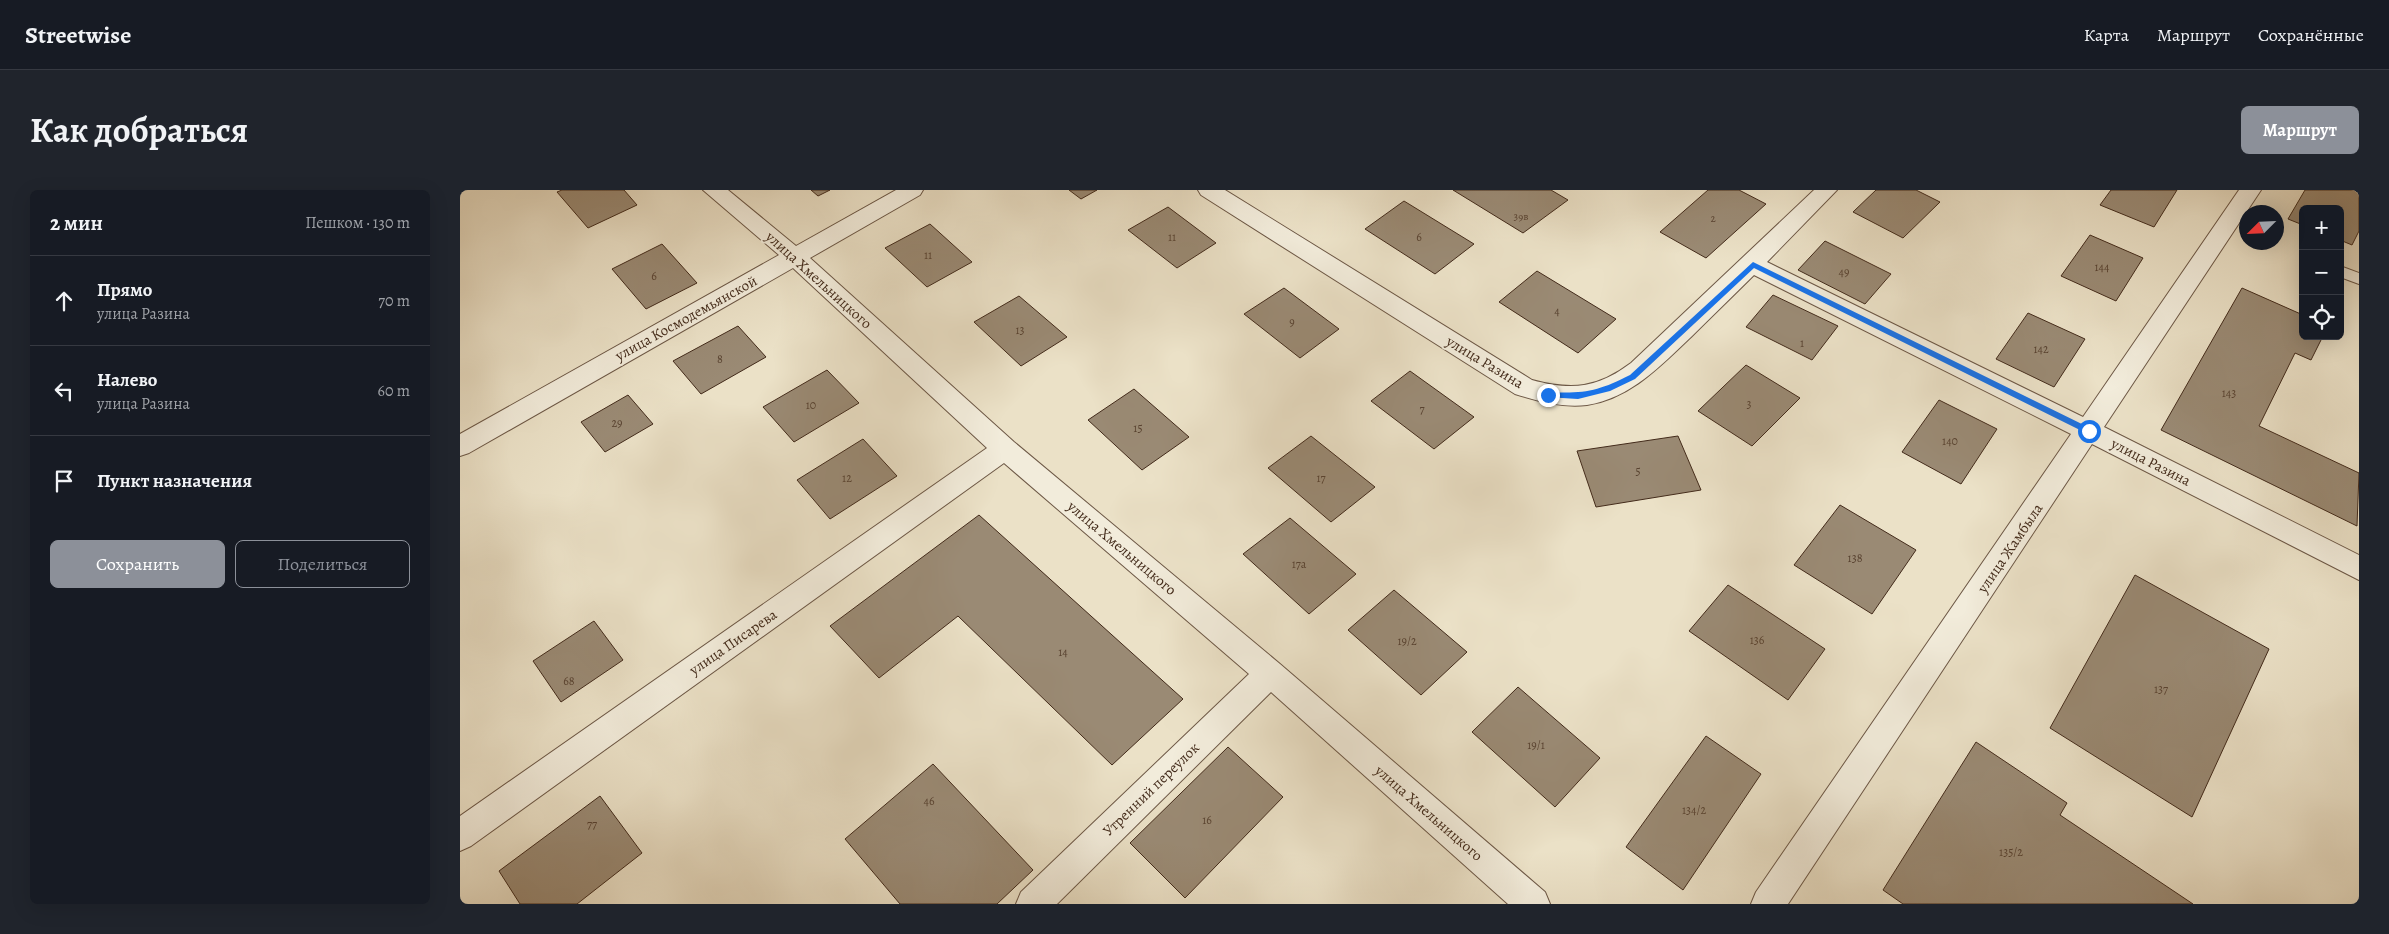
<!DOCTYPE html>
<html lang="ru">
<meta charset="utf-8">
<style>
body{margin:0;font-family:Alegreya,serif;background:#20242c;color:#f1f3f6}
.controls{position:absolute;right:15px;top:15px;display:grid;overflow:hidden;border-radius:8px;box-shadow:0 5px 20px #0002}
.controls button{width:45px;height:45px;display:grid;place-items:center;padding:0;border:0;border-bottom:1px solid #363941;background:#171b24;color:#f1f3f6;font:25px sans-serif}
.compass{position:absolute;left:1779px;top:15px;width:45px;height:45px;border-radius:50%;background:#171b24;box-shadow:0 5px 20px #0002;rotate:246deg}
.stop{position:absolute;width:15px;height:15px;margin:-11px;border:4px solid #1a73e8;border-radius:50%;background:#fff}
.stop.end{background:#1a73e8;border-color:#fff;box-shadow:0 1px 5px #0008}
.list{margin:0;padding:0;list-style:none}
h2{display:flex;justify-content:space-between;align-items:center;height:65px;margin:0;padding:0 20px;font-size:21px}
h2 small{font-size:16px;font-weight:400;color:#9ea1a6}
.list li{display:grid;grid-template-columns:32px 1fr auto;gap:15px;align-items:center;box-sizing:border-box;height:90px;padding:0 20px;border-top:1px solid #363941}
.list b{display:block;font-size:19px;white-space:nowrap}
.list p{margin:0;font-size:16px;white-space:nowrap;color:#9ea1a6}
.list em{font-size:16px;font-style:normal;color:#9ea1a6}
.actions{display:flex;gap:10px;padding:15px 20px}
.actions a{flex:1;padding:11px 0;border:1px solid #8c9099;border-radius:8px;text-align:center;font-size:18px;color:#8c9099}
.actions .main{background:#8c9099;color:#fff}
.icon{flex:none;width:28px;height:28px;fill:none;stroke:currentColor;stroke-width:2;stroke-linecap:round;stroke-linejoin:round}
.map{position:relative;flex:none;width:1899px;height:714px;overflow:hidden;border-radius:8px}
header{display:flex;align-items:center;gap:30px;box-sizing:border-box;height:70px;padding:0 25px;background:#171b24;border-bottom:1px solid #363941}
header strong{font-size:24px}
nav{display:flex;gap:28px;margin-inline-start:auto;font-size:18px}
.intro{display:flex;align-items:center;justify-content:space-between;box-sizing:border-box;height:120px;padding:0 30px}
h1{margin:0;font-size:35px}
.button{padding:12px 22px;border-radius:8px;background:#8c9099;color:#fff;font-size:18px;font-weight:700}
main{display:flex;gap:30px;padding:0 30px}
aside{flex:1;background:#171b24;border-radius:8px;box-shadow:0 5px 20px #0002}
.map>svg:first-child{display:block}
</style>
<header>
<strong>Streetwise</strong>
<nav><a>Карта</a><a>Маршрут</a><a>Сохранённые</a></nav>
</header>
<div class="intro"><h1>Как добраться</h1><a class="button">Маршрут</a></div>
<main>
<aside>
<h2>2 мин<small>Пешком · 130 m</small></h2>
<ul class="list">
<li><svg class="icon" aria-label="ahead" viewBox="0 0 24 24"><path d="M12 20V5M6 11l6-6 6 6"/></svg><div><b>Прямо</b><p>улица Разина</p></div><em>70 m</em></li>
<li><svg class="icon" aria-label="left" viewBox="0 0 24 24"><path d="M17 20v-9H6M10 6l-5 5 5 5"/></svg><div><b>Налево</b><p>улица Разина</p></div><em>60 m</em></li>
<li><svg class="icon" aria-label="arrive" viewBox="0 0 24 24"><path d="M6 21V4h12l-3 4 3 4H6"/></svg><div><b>Пункт назначения</b></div></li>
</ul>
<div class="actions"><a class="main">Сохранить</a><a>Поделиться</a></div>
</aside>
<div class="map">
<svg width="1899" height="714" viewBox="0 0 1899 714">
<rect width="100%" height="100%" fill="#ebe1c7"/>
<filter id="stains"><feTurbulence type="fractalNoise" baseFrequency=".004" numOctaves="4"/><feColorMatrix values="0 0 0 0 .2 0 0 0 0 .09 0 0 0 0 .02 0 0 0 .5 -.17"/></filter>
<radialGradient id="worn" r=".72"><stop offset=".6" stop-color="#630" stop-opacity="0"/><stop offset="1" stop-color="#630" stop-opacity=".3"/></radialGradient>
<!-- building -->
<path fill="#9a8a74" stroke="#432b1b" d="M102,0H164L177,15L128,38L97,2Z
M351,0H370L358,6Z
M609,0H637L621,9Z
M993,0H1091L1108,10L1063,43Z
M1248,0H1279L1306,14L1246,68L1200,42Z
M1416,0H1456L1480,12L1443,48L1393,22Z
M1651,0H1717L1694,37L1640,15Z
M1845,0H1899V41L1892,55L1880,50V19H1843V35L1828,29Z
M944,11L1014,54L975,84L905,39Z
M708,17L756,53L717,78L668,40Z
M470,34L512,72L467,97L425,58Z
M1630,45L1683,68L1656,111L1601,86Z
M1365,51L1431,84L1405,114L1338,80Z
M202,54L237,93L186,119L152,79Z
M1077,81L1156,129L1118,163L1039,112Z
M824,98L879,139L840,168L784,124Z
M1782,98L1843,125V146H1863L1851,170L1835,163L1799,236L1899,283L1897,336L1701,240Z
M1313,105L1378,136L1352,170L1286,137Z
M559,106L607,147L561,176L514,132Z
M1568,123L1625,149L1594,197L1536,169Z
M278,136L306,167L241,204L213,171Z
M1286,175L1340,208L1292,256L1238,221Z
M367,180L399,213L334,252L303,217Z
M950,181L1014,227L974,259L911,211Z
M674,199L729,247L682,280L628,230Z
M168,205L193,234L145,262L121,232Z
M1479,210L1537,239L1501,294L1442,262Z
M851,246L915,297L871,332L808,278Z
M1218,246L1241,300L1136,317L1117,261Z
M403,249L437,286L370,329L337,290Z
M1380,315L1456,360L1412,424L1334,375Z
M519,325L723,509L652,575L498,426L419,488L370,436Z
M830,328L896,384L849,424L783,364Z
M1675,385L1809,459L1732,627L1590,538Z
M1268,395L1365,459L1328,510L1229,441Z
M934,400L1007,462L961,505L888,440Z
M134,431L163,470L101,512L73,471Z
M1058,497L1140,568L1095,617L1012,542Z
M1246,546L1301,584L1223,700L1166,657Z
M1516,552L1607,613L1600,625L1733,714H1443L1423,700Z
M768,557L823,607L725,708L670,653Z
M473,574L573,680L537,714H440L385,649Z
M140,606L182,663L117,714H60L39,681Z"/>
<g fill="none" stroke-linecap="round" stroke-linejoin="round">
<!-- service casing -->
<g stroke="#6d5846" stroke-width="2">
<path id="service" d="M1880,76L1899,83V94L1880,87Z"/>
</g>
<!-- minor casing -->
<g stroke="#6d5846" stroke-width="2">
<path id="minor" d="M243,0H268L336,56L436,0H463L460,5L350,68L554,252L820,474L1085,702L1090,714H1048L811,502L597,714H556L561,702L789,484L544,273L11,656L0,661V626L527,258L333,78L9,263L0,266V244L319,65Z
M738,0H765L1072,190C1112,201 1138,198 1171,173L1354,0H1377L1307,72L1623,227L1779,0H1801L1644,237L1899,365V390L1632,254L1328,714H1291L1296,702L1611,244L1294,85C1273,106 1252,126 1231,147C1200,176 1171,208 1127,215C1102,218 1078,211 1055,204L741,5Z"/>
</g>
<!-- service -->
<use href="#service" fill="#f2ecdb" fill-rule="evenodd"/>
<!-- minor -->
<use href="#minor" fill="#f2ecdb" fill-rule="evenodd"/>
</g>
<!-- route -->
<path fill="#1a73e8" d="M1293,72L1632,239L1633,241L1626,243L1294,78L1175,189L1150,201L1118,209L1086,207V203L1088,202C1124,204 1139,201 1170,185Z"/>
<g text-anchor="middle" stroke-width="4" stroke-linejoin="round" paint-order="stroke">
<!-- far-number labels -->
<g font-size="11" fill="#594331">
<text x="1061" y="30">39в</text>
<text x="1253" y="32">2</text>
</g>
<!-- number labels -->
<g font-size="12" fill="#594331">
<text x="712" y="51">11</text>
<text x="959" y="51">6</text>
<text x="468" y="69">11</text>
<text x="1642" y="81">144</text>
<text x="1384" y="86">49</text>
<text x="194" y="90">6</text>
<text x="1097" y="125">4</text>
<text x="832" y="136">9</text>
<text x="560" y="144">13</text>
<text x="1342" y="157">1</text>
<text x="1581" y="163">142</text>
<text x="260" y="173">8</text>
<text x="1769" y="207">143</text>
<text x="1289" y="218">3</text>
<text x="351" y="219">10</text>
<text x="962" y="223">7</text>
<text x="157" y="237">29</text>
<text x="678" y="242">15</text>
<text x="1490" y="255">140</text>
<text x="1178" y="285">5</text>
<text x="387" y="292">12</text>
<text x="861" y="292">17</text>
<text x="1395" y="372">138</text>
<text x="839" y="378">17а</text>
<text x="1297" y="454">136</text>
<text x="947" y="455">19/2</text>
<text x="603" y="466">14</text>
<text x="109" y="495">68</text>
<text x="1701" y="503">137</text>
<text x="1076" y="559">19/1</text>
<text x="469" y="615">46</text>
<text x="1234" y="624">134/2</text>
<text x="747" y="634">16</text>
<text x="132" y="638">77</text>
<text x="1551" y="666">135/2</text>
</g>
<!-- street labels -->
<g font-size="15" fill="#432b1b" stroke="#f2ecdb">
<text transform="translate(359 90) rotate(42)" y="5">улица Хмельницкого</text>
<text transform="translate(226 128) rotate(-29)" y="5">улица Космодемьянской</text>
<text transform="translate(1025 172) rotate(31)" y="5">улица Разина</text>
<text transform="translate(1691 272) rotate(27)" y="5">улица Разина</text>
<text transform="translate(662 358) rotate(40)" y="5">улица Хмельницкого</text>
<text transform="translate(1550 358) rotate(-56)" y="5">улица Жамбыла</text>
<text transform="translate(273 452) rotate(-35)" y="5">улица Писарева</text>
<text transform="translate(691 599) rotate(-44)" y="5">Утренний переулок</text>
<text transform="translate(969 623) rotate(41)" y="5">улица Хмельницкого</text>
</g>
</g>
<rect width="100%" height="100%" filter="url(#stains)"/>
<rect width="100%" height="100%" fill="url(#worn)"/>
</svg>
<div class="controls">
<button>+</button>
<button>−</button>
<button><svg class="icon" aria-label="locate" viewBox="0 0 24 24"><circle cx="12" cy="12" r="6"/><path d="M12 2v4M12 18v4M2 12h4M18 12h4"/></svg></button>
</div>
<svg class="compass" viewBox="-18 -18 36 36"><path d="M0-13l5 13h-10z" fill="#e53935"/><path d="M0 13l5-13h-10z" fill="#9ea1a6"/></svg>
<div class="stop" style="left:1629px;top:241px"></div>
<div class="stop end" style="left:1088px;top:205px"></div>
</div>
</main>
